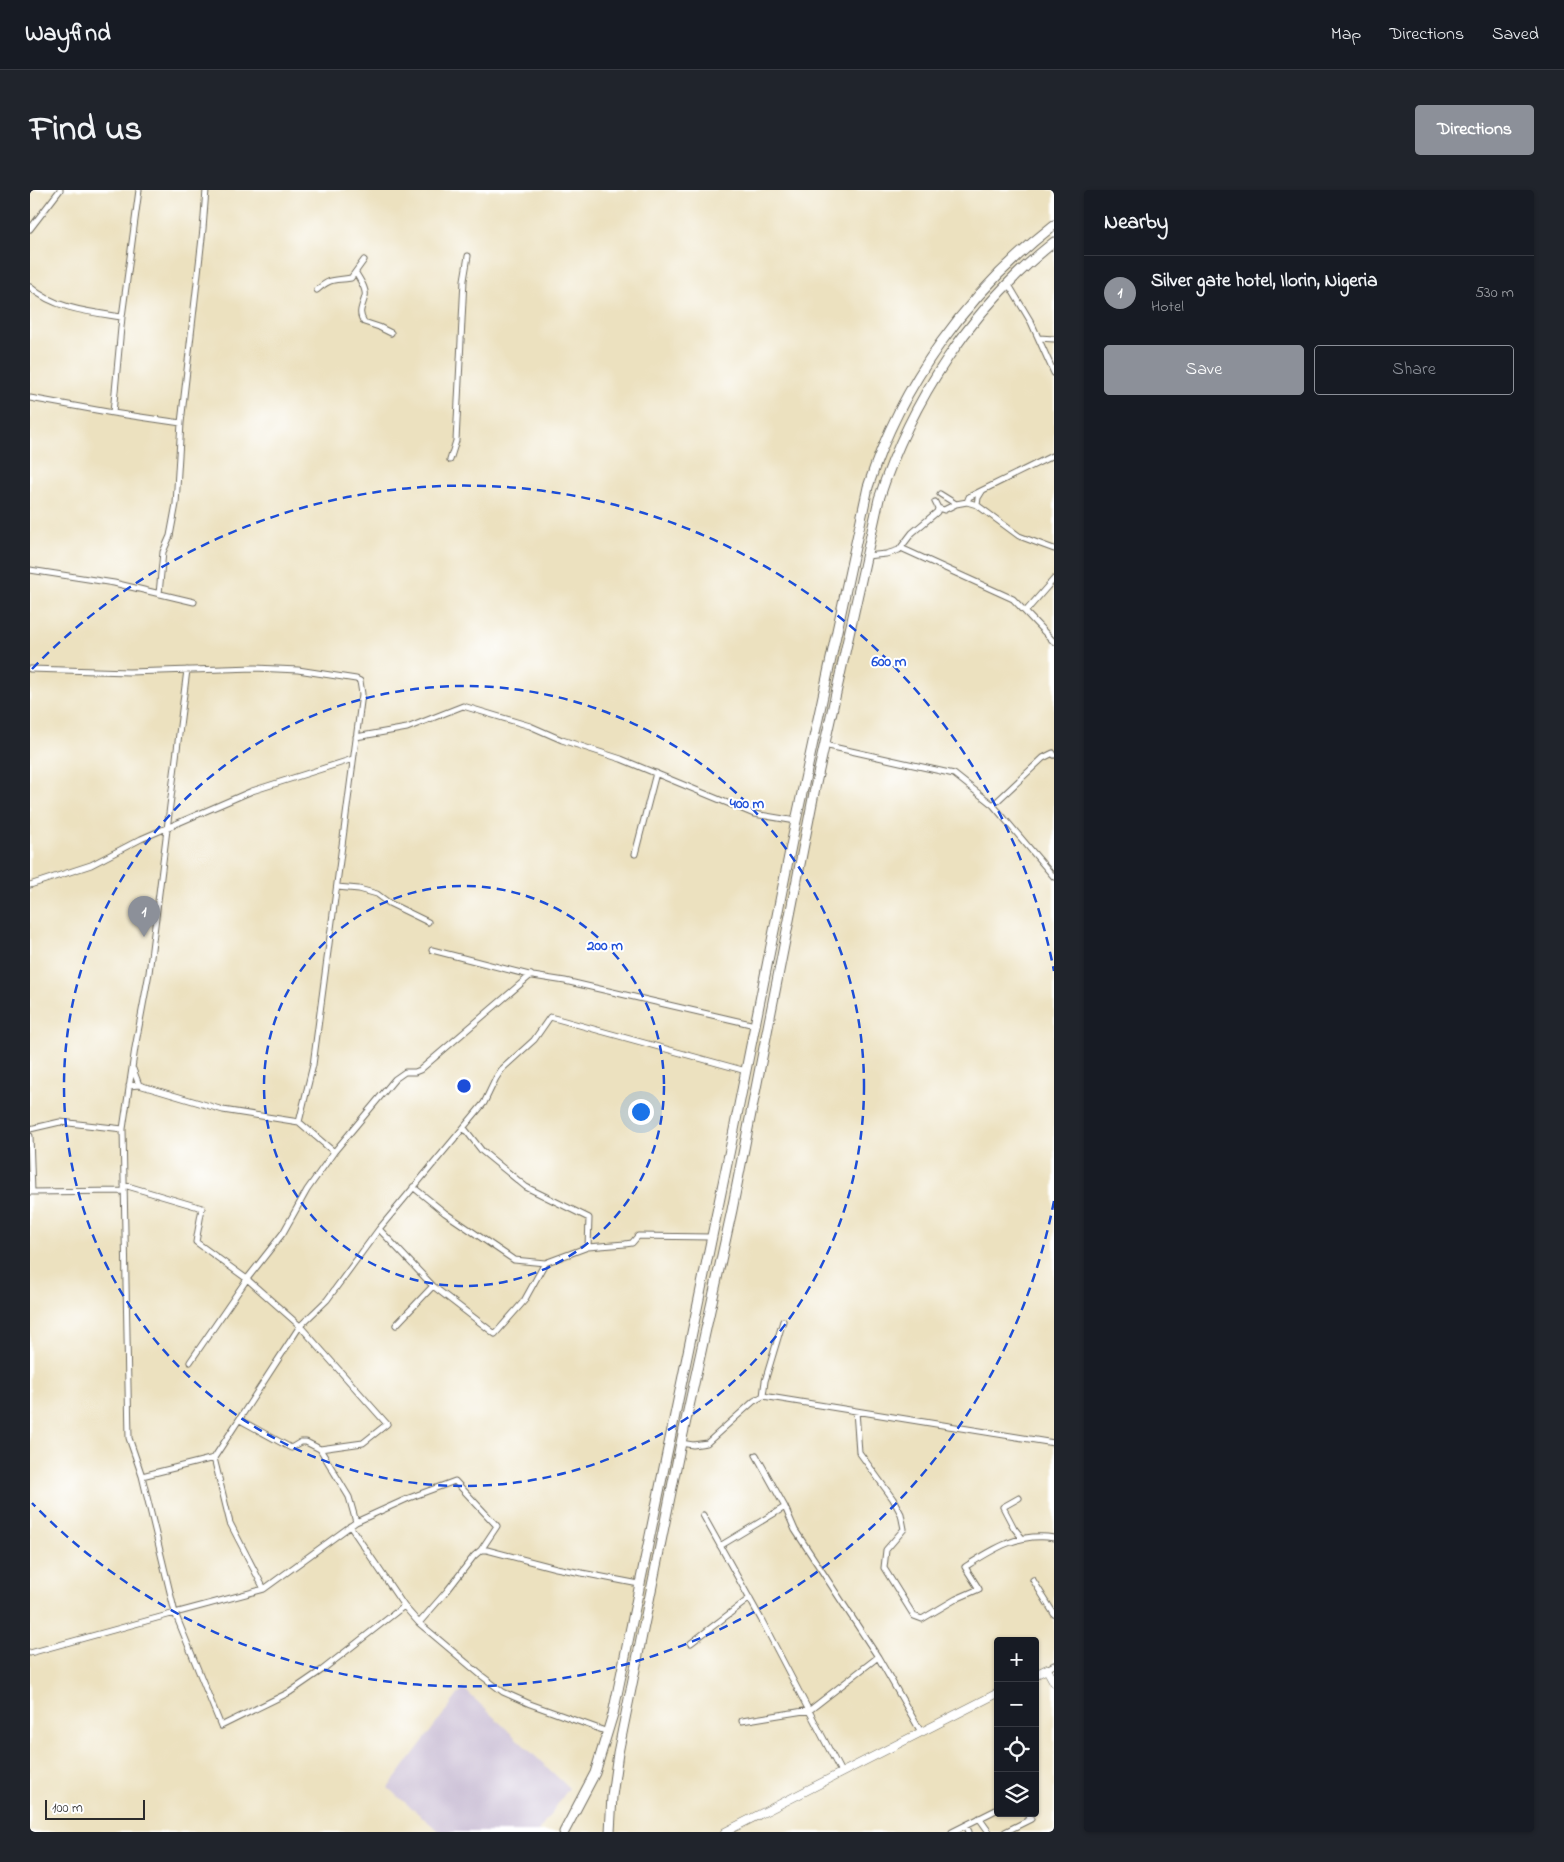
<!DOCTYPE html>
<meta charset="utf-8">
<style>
body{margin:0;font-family:"Indie Flower",sans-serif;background:#20242c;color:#f1f3f6}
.controls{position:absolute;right:15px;bottom:15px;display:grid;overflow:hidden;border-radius:5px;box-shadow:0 1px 4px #0004}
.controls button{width:45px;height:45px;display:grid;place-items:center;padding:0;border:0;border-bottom:1px solid #363941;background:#171b24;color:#f1f3f6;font:25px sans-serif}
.scale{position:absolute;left:15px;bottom:12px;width:100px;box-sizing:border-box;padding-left:5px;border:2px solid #2b2b2b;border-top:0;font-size:14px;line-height:18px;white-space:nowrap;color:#2b2b2b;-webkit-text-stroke:4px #fff;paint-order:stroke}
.you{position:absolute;left:610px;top:921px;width:18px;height:18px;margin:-12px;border:4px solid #fff;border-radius:50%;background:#1a73e8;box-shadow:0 0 0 8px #1a73e833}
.badge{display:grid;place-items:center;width:32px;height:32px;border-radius:50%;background:#8c9099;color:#fff;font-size:16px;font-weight:700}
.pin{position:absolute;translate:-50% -41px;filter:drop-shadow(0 1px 2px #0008)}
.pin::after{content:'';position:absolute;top:26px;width:18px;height:15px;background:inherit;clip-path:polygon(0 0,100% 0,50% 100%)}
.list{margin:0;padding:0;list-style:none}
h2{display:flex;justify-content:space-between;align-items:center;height:65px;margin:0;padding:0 20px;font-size:21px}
h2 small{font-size:16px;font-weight:400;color:#9ea1a6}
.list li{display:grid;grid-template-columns:32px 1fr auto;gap:15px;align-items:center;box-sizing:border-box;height:75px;padding:0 20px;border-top:1px solid #363941}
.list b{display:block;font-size:19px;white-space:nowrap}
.list p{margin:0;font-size:16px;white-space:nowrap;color:#9ea1a6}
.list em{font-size:16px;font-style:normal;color:#9ea1a6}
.actions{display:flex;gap:10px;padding:15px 20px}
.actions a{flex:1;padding:11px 0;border:1px solid #8c9099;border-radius:5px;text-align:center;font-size:18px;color:#8c9099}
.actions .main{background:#8c9099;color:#fff}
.icon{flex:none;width:28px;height:28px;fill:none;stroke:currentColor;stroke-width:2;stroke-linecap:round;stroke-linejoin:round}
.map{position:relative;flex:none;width:1024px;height:1642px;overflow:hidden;border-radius:5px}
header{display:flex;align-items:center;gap:30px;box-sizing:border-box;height:70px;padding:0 25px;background:#171b24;border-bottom:1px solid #363941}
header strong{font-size:24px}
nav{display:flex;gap:28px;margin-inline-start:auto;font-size:18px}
.intro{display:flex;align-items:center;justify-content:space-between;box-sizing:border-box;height:120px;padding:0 30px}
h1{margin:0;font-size:35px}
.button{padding:12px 22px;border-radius:5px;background:#8c9099;color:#fff;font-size:18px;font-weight:700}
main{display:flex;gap:30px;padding:0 30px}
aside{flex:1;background:#171b24;border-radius:5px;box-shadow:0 1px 4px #0004}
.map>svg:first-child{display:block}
</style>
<header>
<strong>Wayfind</strong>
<nav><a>Map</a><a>Directions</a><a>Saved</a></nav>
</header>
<div class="intro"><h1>Find us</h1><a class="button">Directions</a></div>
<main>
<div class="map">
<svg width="1024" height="1642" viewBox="0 0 1024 1642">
<rect width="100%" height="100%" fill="#fff"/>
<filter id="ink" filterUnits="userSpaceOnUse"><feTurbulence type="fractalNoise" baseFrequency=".02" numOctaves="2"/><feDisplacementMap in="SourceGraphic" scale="10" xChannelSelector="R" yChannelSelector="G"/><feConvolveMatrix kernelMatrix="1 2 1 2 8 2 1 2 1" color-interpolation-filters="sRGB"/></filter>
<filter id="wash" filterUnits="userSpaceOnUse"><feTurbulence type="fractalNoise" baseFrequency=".0096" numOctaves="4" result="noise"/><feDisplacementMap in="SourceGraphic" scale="20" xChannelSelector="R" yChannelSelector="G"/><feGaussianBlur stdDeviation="1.12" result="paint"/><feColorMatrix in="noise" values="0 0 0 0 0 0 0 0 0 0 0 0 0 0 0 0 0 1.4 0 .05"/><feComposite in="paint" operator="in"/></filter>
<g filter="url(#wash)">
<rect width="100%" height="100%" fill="#ece1bf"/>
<!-- industrial -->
<path fill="#cbbfd5" d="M433,1498L539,1598L508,1642H410L358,1598Z"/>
</g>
<g filter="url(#ink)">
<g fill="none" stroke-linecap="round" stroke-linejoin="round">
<!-- street casing -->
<g stroke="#6f6b5f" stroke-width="7">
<path id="street" d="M109,0L92,127L83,223L151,233
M0,39L30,0
M326,83C329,89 337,99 335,106C333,116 327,122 334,132L349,137L361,143
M979,95L1001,132L1024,183
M0,97C25,119 60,122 92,127
M287,100C301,87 305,91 321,88L334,70
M1009,148L1024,149
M0,208L83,223
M420,270L426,251L434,90L438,66
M953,300L1024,265
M910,304L926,314L937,312
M905,312L908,318L914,320L926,314
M947,315L948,308L953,300L939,307L937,312L947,315L989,346L1024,359
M871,358L983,409L1024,452
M836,366L856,364L869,360L882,343L907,322L908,318
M0,380L84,393L164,412
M129,404L133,362L140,346L146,314L151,233L173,39L176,0
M996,421L1024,389
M0,479L99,482L225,478L268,480L326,489L330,491L332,504L283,875L269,932
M326,547L377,538L433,516L500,536L532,550L591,569L724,624L766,631
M794,555L924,584L963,615L1013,568L1023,563L1024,565
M963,615L1024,687
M605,664L626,583
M0,695L61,675L111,649L222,601L323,569
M307,697L329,699L347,704L359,713L398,732
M402,760L503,786L535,791L725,835
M103,879L109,895
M99,896L109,895L193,920L269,932L304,962
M434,938L452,961L496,997L559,1028L558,1057L515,1073
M0,939L30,932L93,939
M0,946L2,1002
M94,995L172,1018L166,1052L217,1089L270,1136L357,1234L333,1253L290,1259
M0,1002L94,1001
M349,1039L403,1096L465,1144L494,1111L515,1073L484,1070L415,1023L383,997
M558,1057L595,1054L602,1053L608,1046L682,1047
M366,1135L403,1096
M160,1172L217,1089L253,1043L277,1000L304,962L365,889L375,882H385L390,880L501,785
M733,1206L1024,1253
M826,1221L829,1262L863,1309L871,1324L874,1339L856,1360L854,1378L884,1426L892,1429L926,1409L949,1399L935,1377C963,1359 989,1342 1024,1348
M210,1230L261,1258L271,1252H276L290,1259L319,1307L326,1332
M651,1253L663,1255L677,1253L724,1211L733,1206L735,1191L753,1131
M726,1265L755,1317L765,1340L848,1467L891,1542
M184,1268L200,1333L234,1399
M112,1286L184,1268L270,1136L297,1110L349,1039L454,913L466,888L472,879L504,850L520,827L716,881
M989,1308L973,1317L984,1338L992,1348
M673,1325L731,1429L811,1582
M320,1336L374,1416L389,1433L452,1486L473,1502L500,1514L578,1542
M690,1356L755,1317
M1003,1390L1024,1424
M374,1416L292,1480L260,1502L191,1536L145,1423L234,1399L326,1332L379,1308L425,1291L467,1336L451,1360
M389,1433L417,1401L444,1366L451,1360H457L526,1378L609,1394
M661,1453L720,1408
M0,1463L145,1423L112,1286L99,1248L93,939L105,858L119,783L157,480
M1017,1479L1024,1475
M712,1531L780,1520L848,1467
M949,1628L959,1642
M936,1635L939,1642
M922,1642L968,1619
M975,1642L1001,1629L998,1623"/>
</g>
<!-- secondary casing -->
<g stroke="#6f6b5f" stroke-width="9">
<path id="secondary" d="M1005,1485L1017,1479L1024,1492
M695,1642L968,1503"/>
</g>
<!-- primary casing -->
<g stroke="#6f6b5f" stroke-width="11">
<path id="primary" d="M534,1642L565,1583L583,1524L704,940L766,631L838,297C871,193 938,102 1024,35
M580,1642L582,1606L588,1563L651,1253L702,1020L785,598L849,309C881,210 942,117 1024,52"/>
</g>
<!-- street -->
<use href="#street" stroke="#fff" stroke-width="5"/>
<!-- secondary -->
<use href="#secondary" stroke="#fff" stroke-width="8"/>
<!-- primary -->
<use href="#primary" stroke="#fff" stroke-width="9"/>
</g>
</g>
<!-- distance rings -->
<g fill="none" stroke="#1d4ed8" stroke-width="2.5" stroke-dasharray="9 6">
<circle cx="434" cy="896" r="200"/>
<circle cx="434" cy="896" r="400"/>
<path d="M1024 1011A601 601 0 0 1 2 1313M2 479A601 601 0 0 1 1024 781"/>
</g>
<circle cx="434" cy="896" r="8" fill="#1d4ed8" stroke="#fff" stroke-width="2.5"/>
<g font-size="15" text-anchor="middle" font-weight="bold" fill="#1d4ed8" stroke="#fff" stroke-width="4" stroke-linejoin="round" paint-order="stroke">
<text x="859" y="476">600 m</text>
<text x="717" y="618">400 m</text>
<text x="575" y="760">200 m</text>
</g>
</svg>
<div class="controls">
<button>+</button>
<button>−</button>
<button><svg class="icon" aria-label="locate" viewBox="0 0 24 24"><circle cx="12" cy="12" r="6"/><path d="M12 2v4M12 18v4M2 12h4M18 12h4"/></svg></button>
<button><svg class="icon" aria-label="layers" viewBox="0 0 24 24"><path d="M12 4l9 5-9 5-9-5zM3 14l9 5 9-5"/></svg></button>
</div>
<div class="scale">100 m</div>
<div class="you"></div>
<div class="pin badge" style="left:114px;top:747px">1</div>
</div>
<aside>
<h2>Nearby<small></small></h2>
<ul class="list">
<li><span class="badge">1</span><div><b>Silver gate hotel, Ilorin, Nigeria</b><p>Hotel</p></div><em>530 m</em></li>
</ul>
<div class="actions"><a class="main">Save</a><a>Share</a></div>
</aside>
</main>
